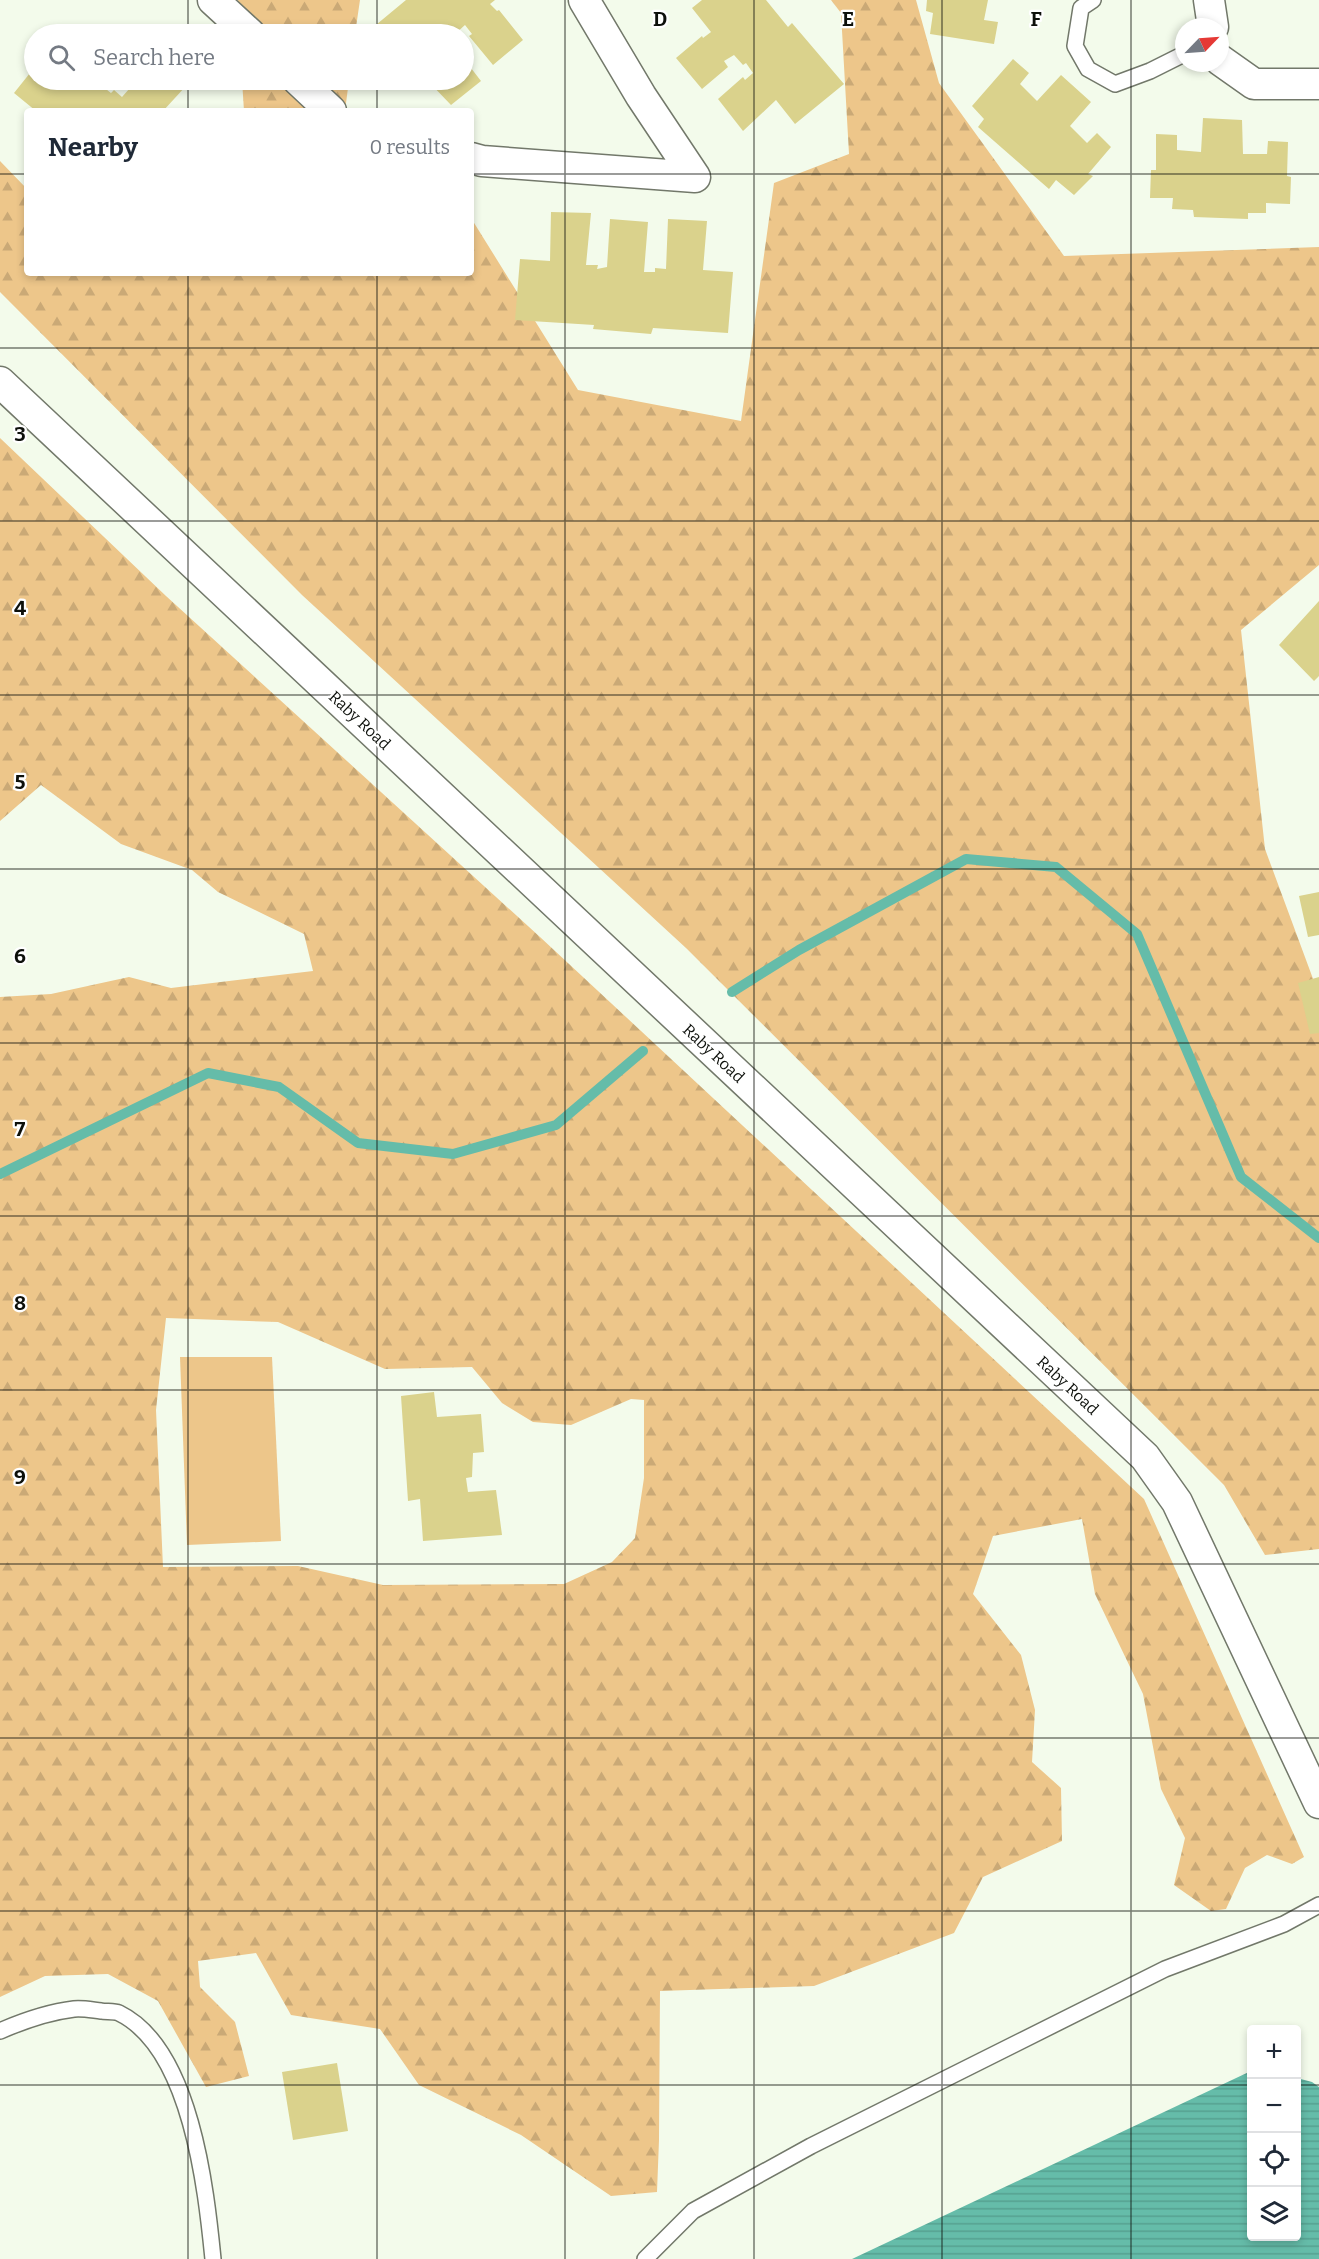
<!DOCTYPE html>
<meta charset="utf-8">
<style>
body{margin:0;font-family:Bitter,serif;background:#f2f2f3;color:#1f2937}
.controls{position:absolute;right:18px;bottom:18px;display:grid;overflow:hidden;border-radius:6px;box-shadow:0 3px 9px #0003}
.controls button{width:54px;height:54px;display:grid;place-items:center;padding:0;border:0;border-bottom:2px solid #e0e1e3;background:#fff;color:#1f2937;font:30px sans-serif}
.compass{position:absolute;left:1175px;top:18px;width:54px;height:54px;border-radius:50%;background:#fff;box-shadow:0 3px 9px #0003;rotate:65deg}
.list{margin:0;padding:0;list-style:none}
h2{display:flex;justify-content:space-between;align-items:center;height:78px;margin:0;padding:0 24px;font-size:26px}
h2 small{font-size:20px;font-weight:400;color:#747a83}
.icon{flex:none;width:33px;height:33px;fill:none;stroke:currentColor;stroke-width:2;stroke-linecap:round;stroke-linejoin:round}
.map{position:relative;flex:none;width:1319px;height:2259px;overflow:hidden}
.search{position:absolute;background:#fff;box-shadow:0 3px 9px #0003;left:24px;top:24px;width:450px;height:66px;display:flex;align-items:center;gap:15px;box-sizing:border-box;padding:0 21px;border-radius:33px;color:#747a83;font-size:22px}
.panel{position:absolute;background:#fff;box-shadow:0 3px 9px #0003;left:24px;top:108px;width:450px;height:168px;border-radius:6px}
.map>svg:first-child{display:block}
</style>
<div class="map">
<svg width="1319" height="2259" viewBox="0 0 1319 2259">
<defs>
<pattern id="forest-firs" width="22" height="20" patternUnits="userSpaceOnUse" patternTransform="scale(1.5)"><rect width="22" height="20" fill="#edc68a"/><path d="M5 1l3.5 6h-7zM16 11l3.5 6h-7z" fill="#caa976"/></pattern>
<pattern id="water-rules" width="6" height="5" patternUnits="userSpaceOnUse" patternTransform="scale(1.5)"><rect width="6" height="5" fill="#65bca9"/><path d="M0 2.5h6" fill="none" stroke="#56a190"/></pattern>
</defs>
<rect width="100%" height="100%" fill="#f3fbeb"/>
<!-- forest -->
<path fill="url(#forest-firs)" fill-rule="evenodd" d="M238,0H360L355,34H240Z
M831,0H916L939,83L1064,256L1319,247V565L1241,630L1265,849L1319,995V1549L1265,1555L1224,1485L686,948L302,595L0,292V161L27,189V273H471V218L578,390L741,421L774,183L849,154L841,13Z
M242,80H349L345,111H244Z
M0,438L166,596L540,937L1144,1499L1304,1857L1292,1864L1267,1855L1245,1868L1226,1909L1211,1911L1174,1885L1185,1838L1161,1789L1143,1694L1095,1594L1082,1519L993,1536L973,1594L1021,1655L1035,1710L1032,1762L1061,1788L1062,1841L983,1877L954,1933L814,1986L660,1991L659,2140L657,2192L611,2196L521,2135L419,2085L380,2029L291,2015L256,1953L198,1961L200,1987L235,2022L249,2076L206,2087L158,2001L108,1974L45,1976L0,1997V997L51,994L129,977L171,988L313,971L304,934L218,892L192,870L121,844L41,785L0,821ZM166,1318L278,1322L385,1369L472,1367L502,1403L533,1422L571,1425L631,1399L644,1400V1478L635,1538L612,1562L564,1584L383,1585L298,1566L163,1567L156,1410Z"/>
<!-- pitch -->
<path fill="#edc68a" d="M180,1357H272L281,1541L187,1545Z"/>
<!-- water -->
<path fill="url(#water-rules)" d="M1251,2071L1252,2236H1296L1297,2078L1312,2082L1319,2087V2259H852Z"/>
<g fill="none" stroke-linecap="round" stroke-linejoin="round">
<!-- stream -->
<path stroke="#65bca9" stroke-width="10" d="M732,992L799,950L966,859L1056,867L1137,934L1241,1177L1319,1238
M0,1174L208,1073L279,1087L358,1143L453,1154L556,1125L643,1051"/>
</g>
<!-- building -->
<path fill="#dad28c" d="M406,0H495L490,4L497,11L499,10L523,40L493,65L469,36L472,34L465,25L455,34H365Z
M702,0H766L788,27L792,23L844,84L795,124L776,100L743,131L718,99L743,77L745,80L753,73L746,63L743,65L734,55L724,61L728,67L702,89L676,58L702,36L703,38L711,32L692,8Z
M927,0H988L984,20L998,22L994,44L930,34L933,13L926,11Z
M105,24L117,34H97Z
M464,59L481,81L451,105L427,80H464Z
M1013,59L1029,73L1020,84L1037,101L1061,75L1091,102L1070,126L1087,143L1097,133L1111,147L1088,174L1093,176L1074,195L1056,180L1049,189L978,127L984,119L972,106Z
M34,68V80H108L102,86L111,93L114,90L122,97L137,80H178L186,86L163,111H36L14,93Z
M393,80H407L399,87Z
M1203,118L1242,120L1243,154H1267L1268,141L1288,142L1287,176L1291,177L1290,204L1266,203V213H1248V219L1194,217L1193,210L1172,209L1173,198H1150L1151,170H1156V134L1177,135V150L1201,152Z
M551,212L591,213L586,265H598L597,269L607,267L610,219L648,222L644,272H655V268L666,269L668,219L707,221L703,270L733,272L728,333L653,328L651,334L593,329L594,325L515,320L520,259L550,261Z
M1319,601V676L1314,681L1279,645Z
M1319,892V935L1308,937L1299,896Z
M1319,977V1033L1310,1034L1298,983Z
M434,1392L437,1417L481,1414L484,1452L473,1453L472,1477L466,1478L468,1492L496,1490L502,1535L423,1541L420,1499L408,1501L401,1396Z
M337,2063L348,2131L293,2140L282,2072Z"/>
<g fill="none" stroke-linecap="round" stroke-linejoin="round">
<!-- lane casing -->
<g stroke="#72786a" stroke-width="18">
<path id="lane" d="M1093,0L1081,8L1075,46L1088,69L1115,84L1150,71L1184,54
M0,2031C23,2021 49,2012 74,2009C82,2008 92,2010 101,2011C106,2012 114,2011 119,2013C191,2048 206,2188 213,2259
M645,2259L693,2211L811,2146L1165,1969L1284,1924L1319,1905"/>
</g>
<!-- street casing -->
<g stroke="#72786a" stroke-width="33">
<path id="street" d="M213,0L250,34
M1209,0L1213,27
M1220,60L1254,84H1319
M298,80L331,111
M471,158L482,161L695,177L641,96L584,0
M0,382L1145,1457L1177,1502L1319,1803"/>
</g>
<!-- lane -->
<use href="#lane" stroke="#fff" stroke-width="15"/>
<!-- street -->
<use href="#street" stroke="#fff" stroke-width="30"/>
</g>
<!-- grid -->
<path fill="none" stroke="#0d100b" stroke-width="1.5" stroke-opacity="0.55" d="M188,0V34M377,0V34M565,0V2259M754,0V2259M942,0V2259M1131,0V2259M188,80V111M377,80V111M0,174H27M471,174H1319M188,273V2259M377,273V2259M0,348H1319M0,521H1319M0,695H1319M0,869H1319M0,1043H1319M0,1216H1319M0,1390H1319M0,1564H1319M0,1738H1319M0,1911H1319M0,2085H1252M1296,2085H1319"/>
<g text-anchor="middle" stroke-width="4.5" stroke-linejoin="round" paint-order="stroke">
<!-- street labels -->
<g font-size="16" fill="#0d100b" stroke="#fff">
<text transform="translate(360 720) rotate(43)" y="6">Raby Road</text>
<text transform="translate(714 1053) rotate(43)" y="6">Raby Road</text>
<text transform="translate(1068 1385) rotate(43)" y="6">Raby Road</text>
</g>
</g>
<g font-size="20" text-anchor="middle" font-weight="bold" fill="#0d100b" stroke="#fff" stroke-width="4.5" stroke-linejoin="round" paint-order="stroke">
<text x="660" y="26">D</text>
<text x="848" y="26">E</text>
<text x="1036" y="26">F</text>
<text x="20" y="441">3</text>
<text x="20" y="615">4</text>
<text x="20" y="789">5</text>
<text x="20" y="963">6</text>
<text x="20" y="1136">7</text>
<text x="20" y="1310">8</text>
<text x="20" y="1484">9</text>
</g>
</svg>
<div class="controls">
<button>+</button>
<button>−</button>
<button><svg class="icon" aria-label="locate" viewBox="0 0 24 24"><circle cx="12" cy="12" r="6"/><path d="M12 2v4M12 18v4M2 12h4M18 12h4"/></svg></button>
<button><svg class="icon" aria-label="layers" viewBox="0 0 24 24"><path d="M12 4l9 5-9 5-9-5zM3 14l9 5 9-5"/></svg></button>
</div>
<svg class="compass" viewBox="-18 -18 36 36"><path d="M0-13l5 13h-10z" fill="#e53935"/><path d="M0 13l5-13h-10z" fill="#747a83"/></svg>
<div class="search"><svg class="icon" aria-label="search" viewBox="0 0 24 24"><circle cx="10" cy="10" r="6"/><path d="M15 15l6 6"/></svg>Search here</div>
<section class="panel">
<h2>Nearby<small>0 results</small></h2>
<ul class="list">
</ul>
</section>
</div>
